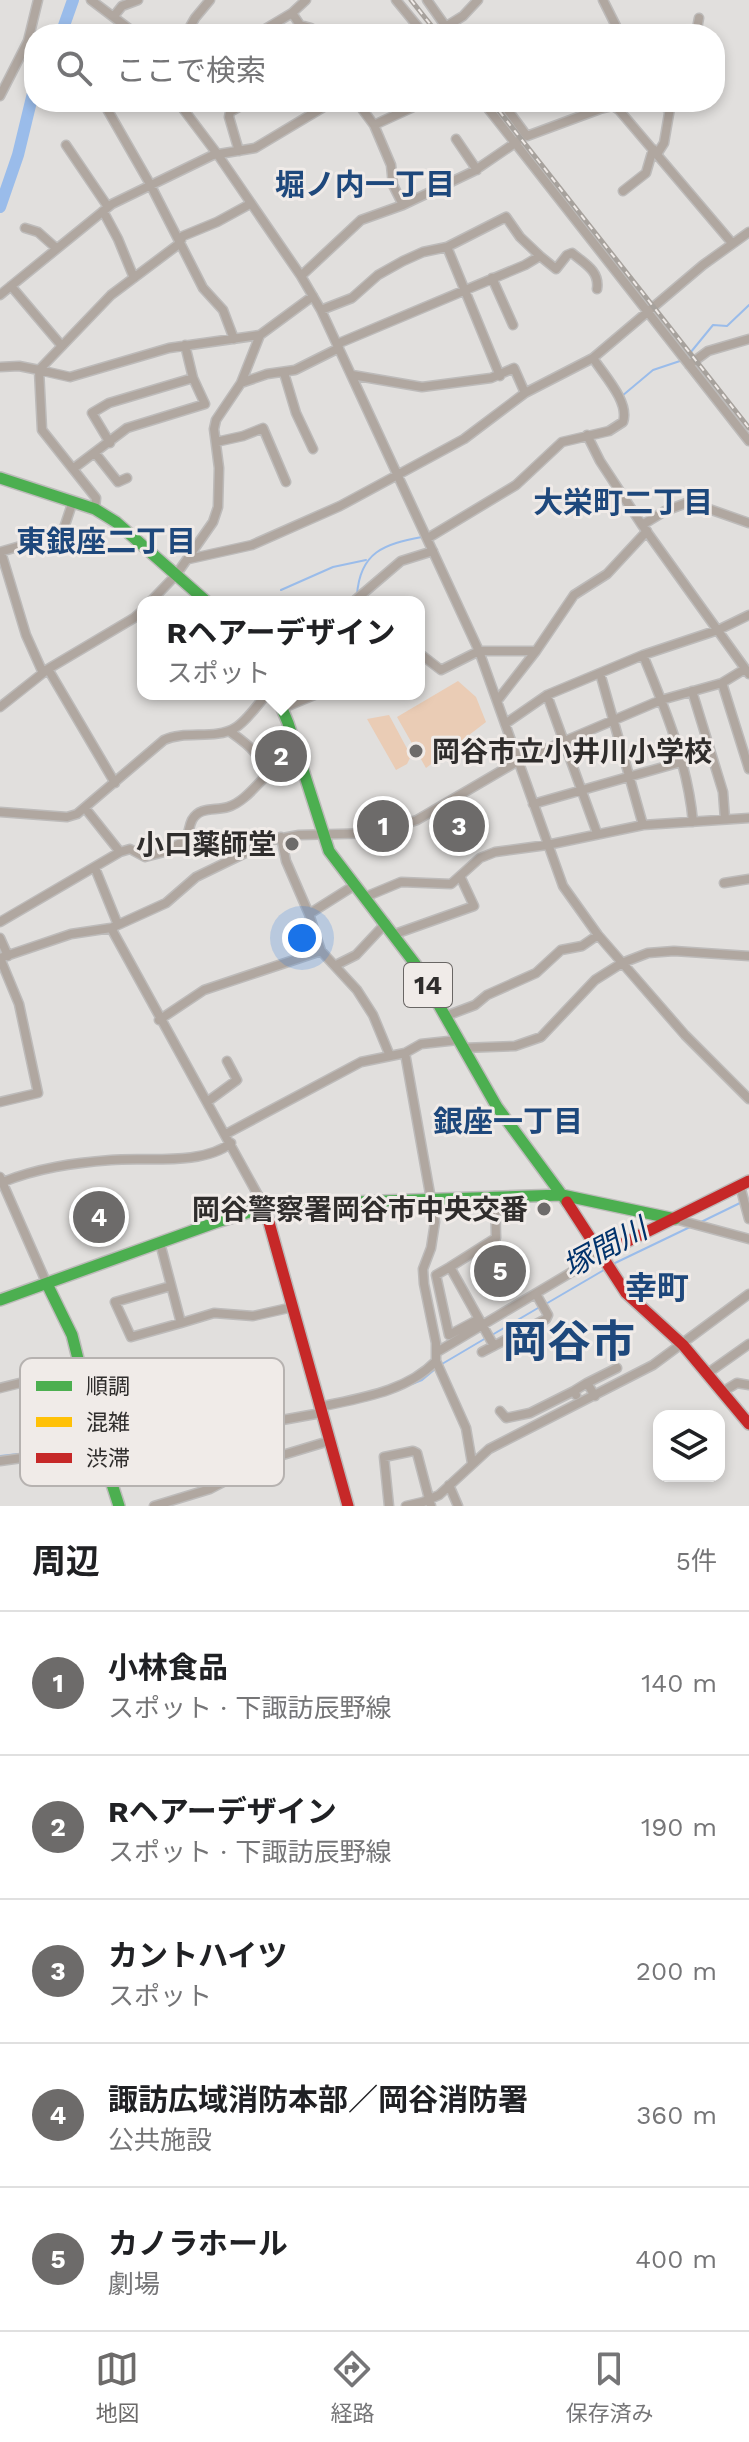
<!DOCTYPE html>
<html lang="ja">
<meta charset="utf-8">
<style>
body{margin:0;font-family:"Work Sans","Noto Sans JP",sans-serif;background:#f2f2f2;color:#202124}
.controls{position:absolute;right:24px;bottom:24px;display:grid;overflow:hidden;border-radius:16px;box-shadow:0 4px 12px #0003}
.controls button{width:72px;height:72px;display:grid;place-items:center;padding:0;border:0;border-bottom:2px solid #e0e0e0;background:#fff;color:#202124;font:40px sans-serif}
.you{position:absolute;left:302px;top:938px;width:28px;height:28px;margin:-20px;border:6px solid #fff;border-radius:50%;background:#1a73e8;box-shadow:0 0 0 12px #1a73e833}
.badge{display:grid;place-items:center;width:52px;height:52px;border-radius:50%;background:#6d6b6a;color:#fff;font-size:26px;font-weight:700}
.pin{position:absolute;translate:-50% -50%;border:4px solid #fff;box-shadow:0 2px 8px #0006}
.popup{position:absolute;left:137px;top:596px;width:288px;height:104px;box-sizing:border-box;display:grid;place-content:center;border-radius:16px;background:#fff;filter:drop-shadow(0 2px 6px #0005);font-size:26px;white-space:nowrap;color:#757577}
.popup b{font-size:30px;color:#202124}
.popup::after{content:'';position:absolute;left:50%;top:100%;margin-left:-16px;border:16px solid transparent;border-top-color:#fff}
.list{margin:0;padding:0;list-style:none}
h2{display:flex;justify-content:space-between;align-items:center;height:104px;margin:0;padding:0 32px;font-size:34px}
h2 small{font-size:26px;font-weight:400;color:#757577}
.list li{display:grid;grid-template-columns:52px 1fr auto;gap:24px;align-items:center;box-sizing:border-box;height:144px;padding:0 32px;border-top:2px solid #e0e0e0}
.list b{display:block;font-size:30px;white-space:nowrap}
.list p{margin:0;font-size:26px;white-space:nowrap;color:#757577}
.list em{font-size:26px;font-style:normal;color:#757577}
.icon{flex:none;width:44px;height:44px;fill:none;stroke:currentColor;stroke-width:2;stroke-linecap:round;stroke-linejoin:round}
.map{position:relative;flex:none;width:749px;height:1506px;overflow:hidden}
.search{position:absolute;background:#fff;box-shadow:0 4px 12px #0003;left:24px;right:24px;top:24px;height:88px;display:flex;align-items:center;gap:20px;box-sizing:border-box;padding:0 28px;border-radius:32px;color:#757577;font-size:30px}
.sheet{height:824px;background:#fff}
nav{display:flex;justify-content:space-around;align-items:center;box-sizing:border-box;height:112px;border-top:2px solid #e0e0e0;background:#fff;font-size:22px;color:#757577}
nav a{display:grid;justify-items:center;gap:4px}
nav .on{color:#6d6b6a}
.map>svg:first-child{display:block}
</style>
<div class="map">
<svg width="749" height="1506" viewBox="0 0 749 1506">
<rect width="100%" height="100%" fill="#e1dfdd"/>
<!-- green -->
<path fill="#eaccb5" d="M458,681L476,697L486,722L426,768L397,717Z
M389,715L411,756L407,764L396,770L367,719Z"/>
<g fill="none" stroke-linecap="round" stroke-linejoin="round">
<!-- stream -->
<path stroke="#9abcea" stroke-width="2" d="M686,358L713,325L727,326L749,305
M622,396L653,370L680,361
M281,590L333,567L366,560
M357,595C360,552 384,544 422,537
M699,1223L740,1203
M613,1264L690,1227
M544,1305L604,1270
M492,1335L538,1308
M442,1364L486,1338
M412,1384L422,1380L434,1370
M0,1456L54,1450"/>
<!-- river -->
<path stroke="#9abcea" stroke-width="12" d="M61,34L73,0
M0,207L18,155L34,89"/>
<!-- street casing -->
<g stroke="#bdbbba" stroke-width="11">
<path id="street" d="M91,0L136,34
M396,0L424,34
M427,0L451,34
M603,0L620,34
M292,13L300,25L311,28L314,34
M114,16L122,6L138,0
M186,34L195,18L210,0
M257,34L292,13L306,0
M434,34L463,16L478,0
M696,34L699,18
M0,96L28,41L38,0
M103,102L150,184L203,288L223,310L234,339
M178,102L218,155L301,276L321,310L479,651L563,886L598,935L685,1035L749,1099
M357,102L374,125L391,165L393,185L403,205
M483,102L749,441
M502,102L527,136L600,109L613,106L619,110L732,243
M653,102L669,109
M619,110L634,102
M374,125L424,102
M456,139L477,170
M66,145L108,207
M239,151L229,117L230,112L248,102
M657,154L664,143L671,102
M623,191L646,173L653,149
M103,211L118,239L134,278
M25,228L38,232L56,248
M447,247L500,376
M540,256L556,269L567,255L572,253C584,263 600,271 597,289
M301,276L361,220L403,205L474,171L518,141
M492,278L513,325
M11,286L61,345
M0,295L112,204L213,155L255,148L332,102
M321,310L352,298L378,275L403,261L423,252L447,247L506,217L520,237L540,256L525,265L337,344
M185,345L193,378
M689,365L708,351L749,339
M0,367L19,366L39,370L111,295L179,244L183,236L217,222L250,204
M284,373L296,413L313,449
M352,375L422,387L491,378L514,368L525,393
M241,383L267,374L295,370L339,348
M587,435L600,461L642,525L749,674
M216,442L243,436L263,428L286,482
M95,453L118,482L127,478
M74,468L127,428L205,404L193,378L109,403L92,413L110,443
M95,509L96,498L42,430L39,370L70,377L169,348L260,335L313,296
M642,525L665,511L689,502L749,523
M428,538L516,485L562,442L609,431L623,422C630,402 603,374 593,358
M0,552L62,534L73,501
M1,552L26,635L43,673
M189,559L252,545L340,506L464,439L525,393L593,358L703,265L749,232
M150,602L176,575L213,522L218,507L219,468L214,429L216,420L241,383L260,335
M353,602L401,561L433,551
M419,653L441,670L479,651H536
M643,655C665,708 688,765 693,822
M48,669L115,783
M600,673L643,825
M722,683L749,769
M692,691L723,792L725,819
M547,695L597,833
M497,701L536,651L574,595L607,574L647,531
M0,707L48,669L134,618L143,610
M283,708L317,694
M505,724L547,695L643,655L718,630L749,615
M533,804L681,762
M85,808L120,852
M0,812L67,817L77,814L164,740C185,730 215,740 235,728C247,721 257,705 267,694
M281,837L286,861L309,914L321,951L357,990L373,1015L390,1056
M95,868L118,925
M724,883L749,879
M365,897L401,882L451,884L480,858L495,852L547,845L643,825L749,818
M309,914L355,885
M0,922L120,852L130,849L145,857L168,851L186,839C189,833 189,826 192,820C200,806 215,811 228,807C242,803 254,788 264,778C263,754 247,744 229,731
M111,928L265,1208
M395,934L474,906L460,876
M0,938L8,956
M0,958L71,934L111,928L166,903L196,877L272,840L299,835L378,833L417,820L518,761L661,700L722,683L745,669
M0,958L19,1004L38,1093L0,1102
M336,965L356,955L386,923
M446,1016L475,1005L487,995L536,973L561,950L582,946L598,935
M159,1020L204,990L321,951
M462,1048L515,1046L541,1037L595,980L622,963L648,953L674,951L749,956
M405,1053L435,1222L431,1248L423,1269L424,1284L436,1343V1361L466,1428L472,1463
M207,1102L237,1080L227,1061
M226,1134L361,1062L405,1053L421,1044L458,1040
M0,1177L47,1284
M3,1182C38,1168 73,1163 111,1160C146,1157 202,1166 231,1143
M740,1186L749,1219
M675,1219L749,1239
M160,1243L181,1323L131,1337L115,1302L171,1286
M450,1267L436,1275L449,1335L479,1319
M181,1323L214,1313L253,1316L293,1307
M494,1346L450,1267L496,1238L495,1196
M437,1352L602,1254
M482,1352L546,1319L548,1315L536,1294
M708,1373L749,1344
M587,1383L617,1368
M0,1388L80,1368
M724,1391L737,1383L749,1385
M576,1395L574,1391L587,1383L595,1396
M319,1407C360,1398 406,1392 436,1361
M500,1411L506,1418L530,1413L574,1391
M247,1427L260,1463
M0,1461L65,1452L196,1444L260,1424L321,1413
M449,1485L458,1506
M154,1506L210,1489L263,1461L329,1441
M389,1506L384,1457L413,1451L417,1453L431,1506
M406,1506L423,1502L439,1495L489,1449L653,1365L749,1294"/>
</g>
<!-- fast casing -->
<g stroke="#bdbbba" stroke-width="14">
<path id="fast" d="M0,478L95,509L116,522L207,602
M276,694L288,723L329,851L416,965L497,1107L567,1202
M47,1284L72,1335L101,1450L119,1506
M0,1300L217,1222L256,1210L294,1204L562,1195L675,1219"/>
</g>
<!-- jam casing -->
<g stroke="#bdbbba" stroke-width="14">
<path id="jam" d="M567,1202L626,1293L683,1345L749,1424
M265,1208L348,1506
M602,1254L749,1181"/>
</g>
<!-- street -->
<use href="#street" stroke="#b0a7a0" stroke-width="8"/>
<!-- fast -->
<use href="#fast" stroke="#4caf50" stroke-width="11"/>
<!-- jam -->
<use href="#jam" stroke="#c62828" stroke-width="11"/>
<!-- rail casing -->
<g stroke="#a7a29d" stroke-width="5">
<path id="rail" d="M411,0L438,34
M492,102L749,428"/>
</g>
<!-- rail -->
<use href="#rail" stroke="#f0ebe8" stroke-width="2" stroke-dasharray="6" stroke-linecap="butt"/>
</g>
<!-- markers -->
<g fill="#6d6b6a" stroke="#f0ebe8" stroke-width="3">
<circle cx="416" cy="751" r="8"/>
<circle cx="292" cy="844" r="8"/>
<circle cx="544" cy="1209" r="8"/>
</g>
<g text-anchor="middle" stroke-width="6" stroke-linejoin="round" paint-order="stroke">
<!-- shield labels -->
<rect fill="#f0ebe8" stroke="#696664" stroke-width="2" x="404" y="963" width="48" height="44" rx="6"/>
<g font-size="26" font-weight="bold" fill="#2f2d2c">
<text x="428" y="994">14</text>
</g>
<!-- poi labels -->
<g font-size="28" font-weight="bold" fill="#2f2d2c" stroke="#f0ebe8" text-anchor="end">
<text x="432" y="761" text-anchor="start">岡谷市立小井川小学校</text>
<text x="276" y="854">小口薬師堂</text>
<text x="528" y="1219">岡谷警察署岡谷市中央交番</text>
</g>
<!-- neighbourhood labels -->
<g font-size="30" font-weight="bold" fill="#1e487c" stroke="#f0ebe8">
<text x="365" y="195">堀ノ内一丁目</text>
<text x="623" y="513">大栄町二丁目</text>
<text x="106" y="552">東銀座二丁目</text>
<text x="508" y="1132">銀座一丁目</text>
</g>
<!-- water labels -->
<g font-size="30" font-style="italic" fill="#00326b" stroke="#f0ebe8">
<text transform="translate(605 1248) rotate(-28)" y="10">塚間川</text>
</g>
<!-- quarter labels -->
<g font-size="32" font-weight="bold" fill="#1e487c" stroke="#f0ebe8">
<text x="657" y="1299">幸町</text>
</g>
<!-- town labels -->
<g font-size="44" font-weight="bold" fill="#1e487c" stroke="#f0ebe8">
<text x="569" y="1357">岡谷市</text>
</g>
</g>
<!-- legend -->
<rect x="20" y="1358" width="264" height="128" rx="12" fill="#f0ebe8" stroke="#b6b2b0" stroke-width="2"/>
<rect x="36" y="1381" width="36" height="10" fill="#4caf50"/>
<rect x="36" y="1417" width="36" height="10" fill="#ffc107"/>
<rect x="36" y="1453" width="36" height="10" fill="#c62828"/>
<g font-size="22" fill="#2f2d2c">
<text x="86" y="1394">順調</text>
<text x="86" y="1430">混雑</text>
<text x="86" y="1466">渋滞</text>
</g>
</svg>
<div class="controls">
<button><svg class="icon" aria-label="layers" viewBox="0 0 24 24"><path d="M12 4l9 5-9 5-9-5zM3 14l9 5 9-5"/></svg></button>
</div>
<div class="you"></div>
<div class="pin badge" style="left:383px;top:826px">1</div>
<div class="pin badge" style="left:281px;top:756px">2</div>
<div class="popup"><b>Rヘアーデザイン</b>スポット</div>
<div class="pin badge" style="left:459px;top:826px">3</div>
<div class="pin badge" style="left:99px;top:1217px">4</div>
<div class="pin badge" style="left:500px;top:1271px">5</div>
<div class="search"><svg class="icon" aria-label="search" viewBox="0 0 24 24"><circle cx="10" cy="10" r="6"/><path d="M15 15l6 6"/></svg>ここで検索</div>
</div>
<section class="sheet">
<h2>周辺<small>5件</small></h2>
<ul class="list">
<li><span class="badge">1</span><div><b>小林食品</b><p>スポット · 下諏訪辰野線</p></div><em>140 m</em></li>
<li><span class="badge">2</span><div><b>Rヘアーデザイン</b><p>スポット · 下諏訪辰野線</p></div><em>190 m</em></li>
<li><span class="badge">3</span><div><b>カントハイツ</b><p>スポット</p></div><em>200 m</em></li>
<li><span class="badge">4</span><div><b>諏訪広域消防本部／岡谷消防署</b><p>公共施設</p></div><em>360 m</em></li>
<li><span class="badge">5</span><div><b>カノラホール</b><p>劇場</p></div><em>400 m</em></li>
</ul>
</section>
<nav>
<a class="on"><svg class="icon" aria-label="map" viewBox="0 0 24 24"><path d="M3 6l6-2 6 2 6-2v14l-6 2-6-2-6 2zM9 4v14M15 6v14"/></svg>地図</a>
<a><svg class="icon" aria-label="directions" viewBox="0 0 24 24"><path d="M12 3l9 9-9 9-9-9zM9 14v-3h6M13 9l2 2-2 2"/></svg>経路</a>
<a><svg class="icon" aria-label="saved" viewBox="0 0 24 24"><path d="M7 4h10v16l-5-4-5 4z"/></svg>保存済み</a>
</nav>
